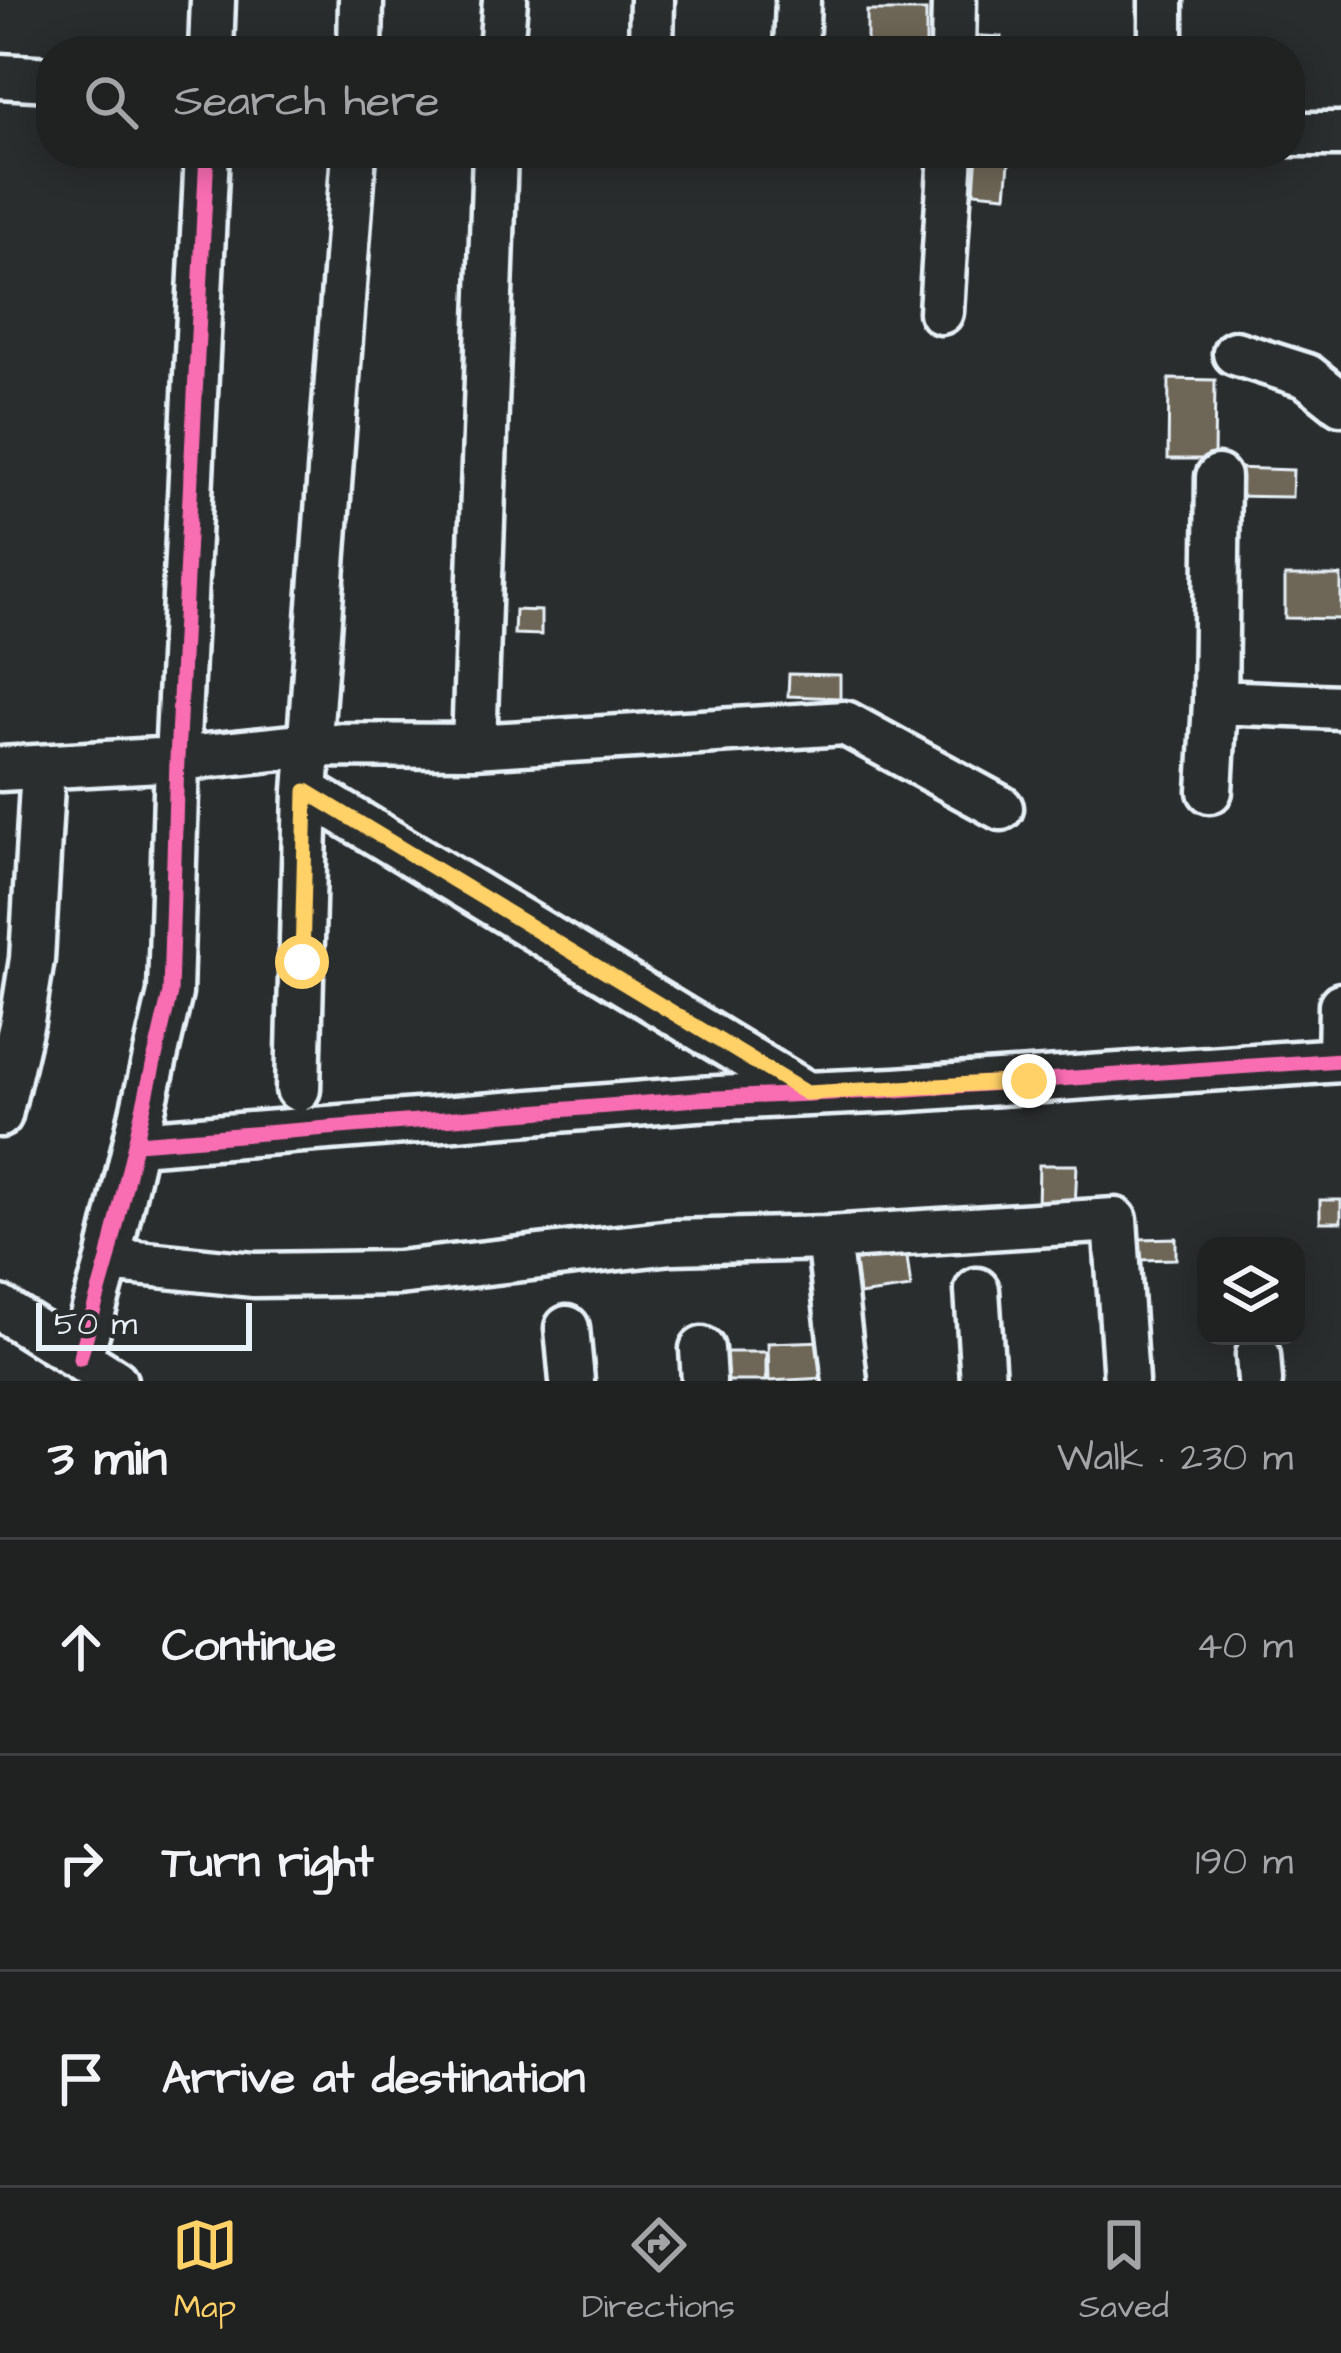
<!DOCTYPE html>
<meta charset="utf-8">
<style>
body{margin:0;font-family:"Architects Daughter",sans-serif;background:#282a2a;color:#f1f3f6}
.controls{position:absolute;right:36px;bottom:36px;display:grid;overflow:hidden;border-radius:24px;box-shadow:0 6px 30px #0003}
.controls button{width:108px;height:108px;display:grid;place-items:center;padding:0;border:0;border-bottom:3px solid #3d3f40;background:#202222;color:#f1f3f6;font:60px sans-serif}
.scale{position:absolute;left:36px;bottom:30px;width:216px;box-sizing:border-box;padding-left:12px;border:6px solid #e8f1f8;border-top:0;font-size:33px;line-height:42px;white-space:nowrap;color:#e8f1f8;-webkit-text-stroke:9px #2a2d2e;paint-order:stroke}
.stop{position:absolute;width:36px;height:36px;margin:-27px;border:9px solid #ffd166;border-radius:50%;background:#fff}
.stop.end{background:#ffd166;border-color:#fff;box-shadow:0 3px 12px #0008}
.list{margin:0;padding:0;list-style:none}
h2{display:flex;justify-content:space-between;align-items:center;height:156px;margin:0;padding:0 48px;font-size:51px}
h2 small{font-size:39px;font-weight:400;color:#a2a4a5}
.list li{display:grid;grid-template-columns:78px 1fr auto;gap:36px;align-items:center;box-sizing:border-box;height:216px;padding:0 48px;border-top:3px solid #3d3f40}
.list b{display:block;font-size:45px;white-space:nowrap}
.list em{font-size:39px;font-style:normal;color:#a2a4a5}
.icon{flex:none;width:66px;height:66px;fill:none;stroke:currentColor;stroke-width:2;stroke-linecap:round;stroke-linejoin:round}
.map{position:relative;flex:none;width:1341px;height:1381px;overflow:hidden}
.search{position:absolute;background:#202222;box-shadow:0 6px 30px #0003;left:36px;right:36px;top:36px;height:132px;display:flex;align-items:center;gap:30px;box-sizing:border-box;padding:0 42px;border-radius:48px;color:#a2a4a5;font-size:45px}
.sheet{height:804px;background:#202222}
nav{display:flex;justify-content:space-around;align-items:center;box-sizing:border-box;height:168px;border-top:3px solid #3d3f40;background:#202222;font-size:33px;color:#a2a4a5}
nav a{display:grid;justify-items:center;gap:6px}
nav .on{color:#ffd166}
.map>svg:first-child{display:block}
</style>
<div class="map">
<svg width="1341" height="1381" viewBox="0 0 1341 1381">
<rect width="100%" height="100%" fill="#2a2d2e"/>
<filter id="ink" filterUnits="userSpaceOnUse"><feTurbulence type="fractalNoise" baseFrequency=".00833" numOctaves="2"/><feDisplacementMap in="SourceGraphic" scale="24" xChannelSelector="R" yChannelSelector="G"/><feConvolveMatrix kernelMatrix="1 2 1 2 8 2 1 2 1" color-interpolation-filters="sRGB"/></filter>
<g filter="url(#ink)">
<!-- building -->
<path fill="#6e6656" stroke="#e8f1f8" stroke-width="3" d="M867,11H926V51H867Z
M960,35L1001,37L1000,51H959Z
M977,153H1010L1006,195L974,192Z
M1169,379L1215,380L1214,459H1168Z
M1233,468L1293,470L1292,497L1233,496Z
M1285,576H1341V619L1285,618Z
M515,610L541,611V635L514,634Z
M789,674L840,675V698L788,696Z
M1039,1165H1077L1075,1208H1038Z
M1320,1200H1341V1222H1320Z
M1176,1238V1259L1139,1260V1239Z
M906,1249L911,1288L859,1295L854,1255Z
M825,1341L826,1378L769,1381L768,1343Z
M719,1352H766V1381H719Z"/>
<g fill="none" stroke-linecap="round" stroke-linejoin="round">
<!-- minor casing -->
<g stroke="#e8f1f8" stroke-width="51">
<path id="minor" d="M1161,0V51
M211,51L213,0
M360,51L361,0
M501,51L505,0
M651,51L652,0
M796,51L798,0
M953,51L954,0
M0,76L51,79
M1290,134H1341
M941,312L951,153
M1235,353L1307,376L1341,403
M1218,477L1215,702L1341,707
M474,746L495,153
M0,769L177,759L311,745L474,746L845,723L1001,808
M306,791L806,1093
M1210,791L1215,702
M1340,1060L1341,1005
M298,1089L306,791L354,153
M0,1115L22,1021L32,959L43,768
M137,1143L697,1099L895,1090L1341,1060
M828,1238L845,1381
M108,1260L254,1275L398,1273L672,1242L828,1238L1115,1220L1126,1381
M977,1290L983,1381
M0,1308L115,1381
M567,1328L572,1381
M702,1349L704,1381
M1258,1355L1260,1381
M80,1358L108,1260L170,993L177,759L207,153"/>
</g>
<!-- minor -->
<use href="#minor" stroke="#2a2d2e" stroke-width="42"/>
<!-- cycleway casing -->
<g stroke="#2a2d2e" stroke-width="22">
<path id="cycleway" d="M137,1143L697,1099L895,1090L1341,1060
M80,1358L108,1260L170,993L177,759L207,153"/>
</g>
<!-- cycleway -->
<use href="#cycleway" stroke="#f96db3" stroke-width="15"/>
</g>
</g>
<g fill="none" stroke-linecap="round" stroke-linejoin="round" filter="url(#ink)">
<!-- route -->
<path stroke="#ffd166" stroke-width="15" d="M302,962L306,791L806,1093L1029,1081"/>
</g>
</svg>
<div class="controls">
<button><svg class="icon" aria-label="layers" viewBox="0 0 24 24"><path d="M12 4l9 5-9 5-9-5zM3 14l9 5 9-5"/></svg></button>
</div>
<div class="scale">50 m</div>
<div class="stop" style="left:302px;top:962px"></div>
<div class="stop end" style="left:1029px;top:1081px"></div>
<div class="search"><svg class="icon" aria-label="search" viewBox="0 0 24 24"><circle cx="10" cy="10" r="6"/><path d="M15 15l6 6"/></svg>Search here</div>
</div>
<section class="sheet">
<h2>3 min<small>Walk · 230 m</small></h2>
<ul class="list">
<li><svg class="icon" aria-label="ahead" viewBox="0 0 24 24"><path d="M12 20V5M6 11l6-6 6 6"/></svg><div><b>Continue</b></div><em>40 m</em></li>
<li><svg class="icon" aria-label="right" viewBox="0 0 24 24"><path d="M7 20v-9h11M14 6l5 5-5 5"/></svg><div><b>Turn right</b></div><em>190 m</em></li>
<li><svg class="icon" aria-label="arrive" viewBox="0 0 24 24"><path d="M6 21V4h12l-3 4 3 4H6"/></svg><div><b>Arrive at destination</b></div></li>
</ul>
</section>
<nav>
<a class="on"><svg class="icon" aria-label="map" viewBox="0 0 24 24"><path d="M3 6l6-2 6 2 6-2v14l-6 2-6-2-6 2zM9 4v14M15 6v14"/></svg>Map</a>
<a><svg class="icon" aria-label="directions" viewBox="0 0 24 24"><path d="M12 3l9 9-9 9-9-9zM9 14v-3h6M13 9l2 2-2 2"/></svg>Directions</a>
<a><svg class="icon" aria-label="saved" viewBox="0 0 24 24"><path d="M7 4h10v16l-5-4-5 4z"/></svg>Saved</a>
</nav>
